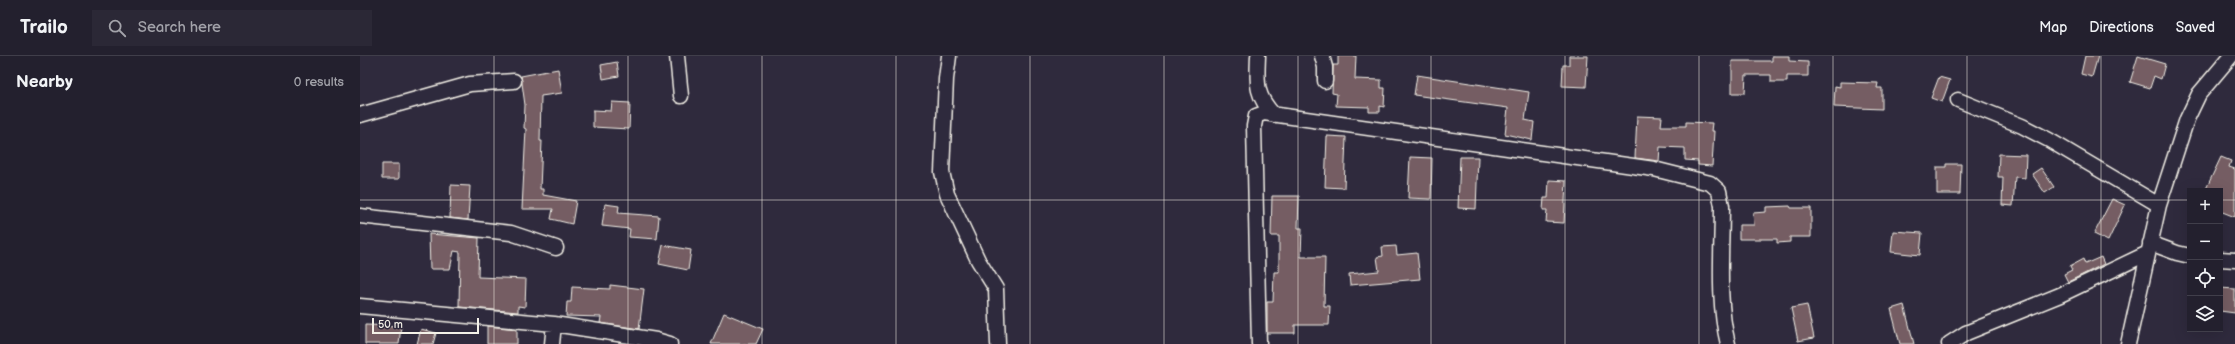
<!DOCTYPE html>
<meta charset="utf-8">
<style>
body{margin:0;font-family:"Balsamiq Sans",sans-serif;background:#2b2836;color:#f1f3f6}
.controls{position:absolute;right:12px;bottom:12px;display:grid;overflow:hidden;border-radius:0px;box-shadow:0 4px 16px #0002}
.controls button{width:36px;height:36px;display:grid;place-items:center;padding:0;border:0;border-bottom:1px solid #403e4a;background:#23202e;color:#f1f3f6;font:20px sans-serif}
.scale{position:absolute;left:12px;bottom:10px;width:107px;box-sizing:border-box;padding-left:4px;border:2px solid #f4f1e8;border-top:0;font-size:11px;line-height:14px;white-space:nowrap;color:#f4f1e8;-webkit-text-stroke:3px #2f2a3d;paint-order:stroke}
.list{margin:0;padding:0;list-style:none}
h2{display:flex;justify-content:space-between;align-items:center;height:52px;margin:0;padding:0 16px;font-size:17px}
h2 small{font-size:13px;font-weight:400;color:#a3a3aa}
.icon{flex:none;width:22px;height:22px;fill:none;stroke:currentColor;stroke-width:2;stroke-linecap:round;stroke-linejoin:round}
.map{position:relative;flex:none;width:1875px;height:288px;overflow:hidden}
header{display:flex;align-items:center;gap:24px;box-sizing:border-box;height:56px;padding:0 20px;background:#23202e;border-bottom:1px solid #403e4a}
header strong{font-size:19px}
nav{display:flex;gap:22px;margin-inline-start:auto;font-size:14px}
.search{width:280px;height:36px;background:#2b2836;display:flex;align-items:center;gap:10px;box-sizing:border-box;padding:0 14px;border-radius:0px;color:#a3a3aa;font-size:15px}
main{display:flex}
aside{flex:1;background:#23202e}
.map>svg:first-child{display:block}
</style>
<header>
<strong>Trailo</strong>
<div class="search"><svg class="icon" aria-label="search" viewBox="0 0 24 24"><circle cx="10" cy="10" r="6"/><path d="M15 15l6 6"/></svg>Search here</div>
<nav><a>Map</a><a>Directions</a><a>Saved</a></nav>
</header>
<main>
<aside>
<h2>Nearby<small>0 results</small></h2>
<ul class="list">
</ul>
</aside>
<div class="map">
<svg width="1875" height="288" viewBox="0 0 1875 288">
<rect width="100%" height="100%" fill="#2f2a3d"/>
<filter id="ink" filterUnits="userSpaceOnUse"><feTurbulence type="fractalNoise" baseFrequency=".025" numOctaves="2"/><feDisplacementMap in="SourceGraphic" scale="8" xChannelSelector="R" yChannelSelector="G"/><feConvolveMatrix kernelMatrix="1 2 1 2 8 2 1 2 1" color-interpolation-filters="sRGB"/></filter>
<g filter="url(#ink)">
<!-- building -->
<path fill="#745d63" stroke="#f4f1e8" d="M978,0H996L995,23L1021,24V32H1025L1024,51L1020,50V56H1009V51L976,50L977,38L972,37L973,9H978Z
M1209,0H1228L1226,31L1202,30L1203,9H1209Z
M1412,0H1429V5L1448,6V20H1427V26H1411V19H1386L1385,37H1372V5H1412Z
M1725,0H1738L1732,21L1721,18Z
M1778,0L1805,8L1801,23L1794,20L1790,32L1770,26Z
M257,6L259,20L243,23L241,9Z
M198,13L202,37L181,40L180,85H182L180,133H183V139L216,145L212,168L191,163L193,153H162L166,73L164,72L165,49L161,20Z
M1057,19L1169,36L1165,64L1174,66L1172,84L1145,78L1148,52L1054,39Z
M1579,21L1590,24L1582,46L1571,42Z
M1480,26L1518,27L1517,32H1522V53L1474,51L1475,30L1480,31Z
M252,46L270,47L269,73L233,71V54L251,55Z
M1277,60L1302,61L1301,70H1326V66L1352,67L1351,75H1354L1352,110L1338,109V105L1325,104V92L1300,91L1299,105L1275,102Z
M967,80L986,81L984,132L965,131Z
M1639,98L1666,99L1665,122L1655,121L1653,150L1642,149L1643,121H1638Z
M1050,101L1072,102L1071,143L1048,142Z
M1100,101H1118L1116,153L1098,152Z
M1861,101L1871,105L1869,111L1875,113V161L1860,155V135H1845Z
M22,108H39V123H22Z
M1586,108H1601L1600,138H1577V111H1586Z
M1681,112L1694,131L1685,137L1672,118Z
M1189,124L1206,125L1204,167L1186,166L1187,154H1183L1184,142H1188Z
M91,129L110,130L108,164L90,162Z
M912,140H939L938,172H942L941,201H965L964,250H970L969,269H935V277H907V246H913L914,216H919V180H911Z
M1752,143L1765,149L1748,185L1734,178Z
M245,148L259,150L258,157L299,160L297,183L269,181L270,173L242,170Z
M1430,150L1431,152H1451V181H1430V186L1417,187V183H1379V169H1394L1393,157L1406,156V151Z
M1533,175L1562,177L1560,199L1531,196Z
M69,178L119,182L118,221L166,223L165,251L158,250V256L99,251L100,196L94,195L90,213H70Z
M303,189L331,194L328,214L299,208Z
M1036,190L1037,199L1057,197L1060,223L990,229L989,218L1019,215L1017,201L1023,200L1022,191Z
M1741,201L1744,208L1708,226L1704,218L1712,214L1710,210L1723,203L1725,208Z
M250,229L284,233L279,273L240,267L241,261L206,260L207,246H211L212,231L250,233Z
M1860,232L1875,233V257L1860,255Z
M1447,249L1454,282L1438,285L1431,252Z
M1544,249L1554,288H1540L1531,253Z
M364,257L403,273L396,288H351Z
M5,269L41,270L39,288H5Z
M127,270L157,273V288H127Z
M61,273L76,277L73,288H57Z"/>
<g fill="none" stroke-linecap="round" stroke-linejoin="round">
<!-- minor casing -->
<g stroke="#f4f1e8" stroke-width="17">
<path id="minor" d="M317,0L321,40
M589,0L586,23L582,116L587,138L618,204L636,233L638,288
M898,0C897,27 895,39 914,59
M962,0L965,11V25
M1598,44L1662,70L1689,84L1799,149
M0,59L110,28L154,25
M0,160L151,177L196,192
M1790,187L1817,197L1830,200
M1860,203L1875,204
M0,250L194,268L296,284L310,288
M192,288L194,268
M899,288L894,70L896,60L904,57L1294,113L1350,127L1359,135L1362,150C1362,195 1357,244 1368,288
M1589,288L1606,277L1700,239L1788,197
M1768,288L1799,149L1827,63L1839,38L1871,0"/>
</g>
<!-- minor -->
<use href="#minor" stroke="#2f2a3d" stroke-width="14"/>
</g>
</g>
<!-- grid -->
<path fill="none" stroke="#f4f1e8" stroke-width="1" stroke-opacity="0.55" d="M134,0V288M268,0V288M402,0V288M536,0V288M670,0V288M804,0V288M938,0V288M1071,0V288M1205,0V288M1339,0V288M1473,0V288M1607,0V288M1741,0V288M0,144H1830M1860,144H1875"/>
</svg>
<div class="controls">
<button>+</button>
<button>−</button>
<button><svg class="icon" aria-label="locate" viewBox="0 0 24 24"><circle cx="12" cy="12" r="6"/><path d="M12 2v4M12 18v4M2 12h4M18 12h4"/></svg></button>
<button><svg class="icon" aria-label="layers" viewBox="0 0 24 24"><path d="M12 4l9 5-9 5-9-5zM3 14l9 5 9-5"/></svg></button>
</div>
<div class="scale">50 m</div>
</div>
</main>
